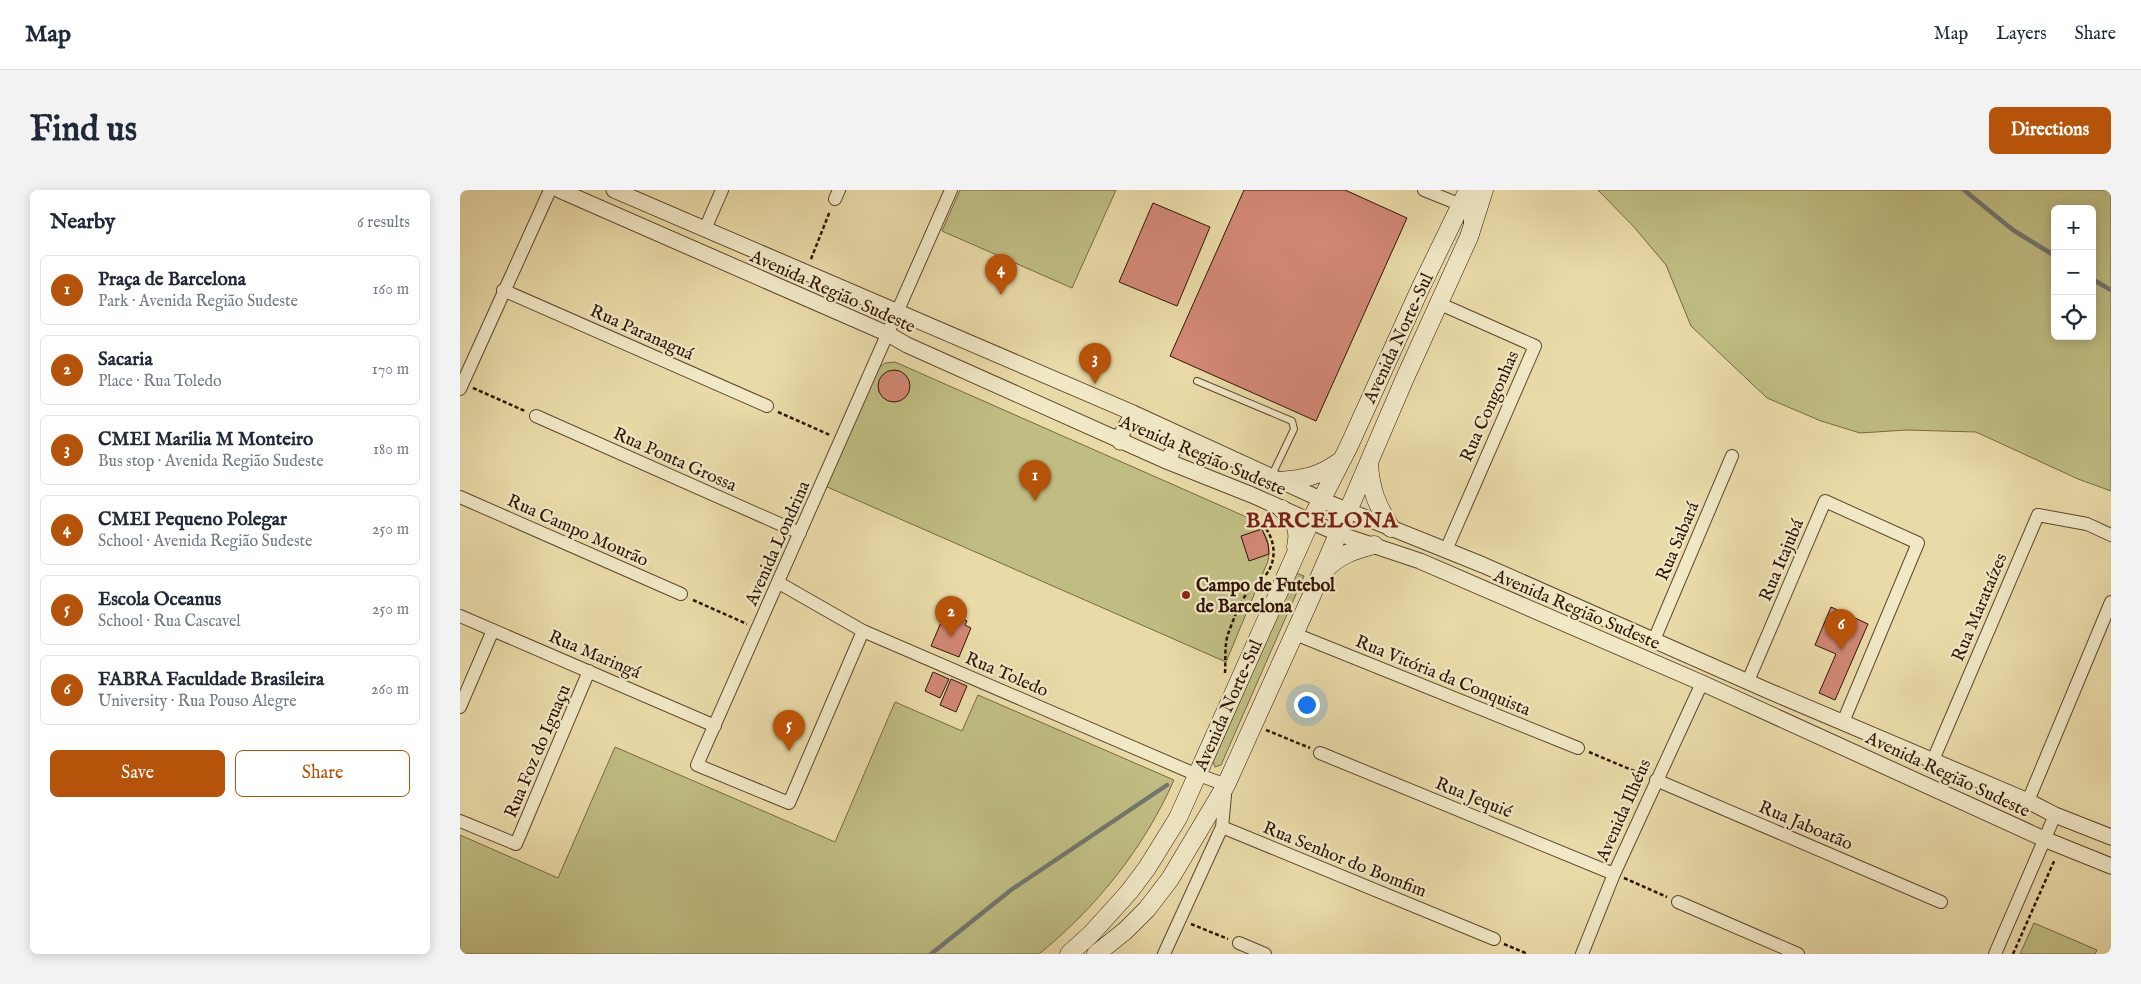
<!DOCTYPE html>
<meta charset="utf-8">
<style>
body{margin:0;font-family:"IM FELL English",serif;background:#f2f2f3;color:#1f2937}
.controls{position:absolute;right:15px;top:15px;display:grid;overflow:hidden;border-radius:8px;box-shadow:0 2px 12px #0003}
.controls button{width:45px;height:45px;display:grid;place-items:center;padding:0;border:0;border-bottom:1px solid #e0e1e3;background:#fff;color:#1f2937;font:25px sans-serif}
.you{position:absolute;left:846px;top:514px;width:18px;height:18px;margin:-12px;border:4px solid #fff;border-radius:50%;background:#1a73e8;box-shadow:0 0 0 8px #1a73e833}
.badge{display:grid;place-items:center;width:32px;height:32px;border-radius:50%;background:#b45309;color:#fff;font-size:16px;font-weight:700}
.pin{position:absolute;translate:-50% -41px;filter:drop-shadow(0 1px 2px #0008)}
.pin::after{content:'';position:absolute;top:26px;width:18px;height:15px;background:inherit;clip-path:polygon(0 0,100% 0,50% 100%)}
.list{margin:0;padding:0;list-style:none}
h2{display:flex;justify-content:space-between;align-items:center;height:65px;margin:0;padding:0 20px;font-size:21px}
h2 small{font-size:16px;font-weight:400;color:#747a83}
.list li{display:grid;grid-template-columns:32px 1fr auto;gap:15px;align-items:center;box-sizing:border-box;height:70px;margin:0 10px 10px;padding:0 10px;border:1px solid #e0e1e3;border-radius:8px}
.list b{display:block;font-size:19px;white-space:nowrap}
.list p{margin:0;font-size:16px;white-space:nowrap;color:#747a83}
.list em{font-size:16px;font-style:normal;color:#747a83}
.actions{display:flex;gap:10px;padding:15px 20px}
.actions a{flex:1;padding:11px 0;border:1px solid #b45309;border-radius:8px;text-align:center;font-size:18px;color:#b45309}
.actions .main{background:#b45309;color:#fff}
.icon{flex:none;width:28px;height:28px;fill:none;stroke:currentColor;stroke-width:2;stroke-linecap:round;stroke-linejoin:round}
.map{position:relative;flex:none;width:1651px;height:764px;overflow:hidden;border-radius:8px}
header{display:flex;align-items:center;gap:30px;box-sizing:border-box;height:70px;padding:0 25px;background:#fff;border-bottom:1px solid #e0e1e3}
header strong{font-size:24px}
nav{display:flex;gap:28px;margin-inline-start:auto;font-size:18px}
.intro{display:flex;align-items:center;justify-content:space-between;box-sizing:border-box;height:120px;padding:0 30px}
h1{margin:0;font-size:35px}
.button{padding:12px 22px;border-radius:8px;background:#b45309;color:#fff;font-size:18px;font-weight:700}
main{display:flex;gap:30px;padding:0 30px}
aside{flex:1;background:#fff;border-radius:8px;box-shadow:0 2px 12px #0003}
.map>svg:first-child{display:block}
</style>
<header>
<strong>Map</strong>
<nav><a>Map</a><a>Layers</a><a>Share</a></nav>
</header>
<div class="intro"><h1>Find us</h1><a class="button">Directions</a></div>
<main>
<aside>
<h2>Nearby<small>6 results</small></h2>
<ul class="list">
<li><span class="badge">1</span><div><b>Praça de Barcelona</b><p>Park · Avenida Região Sudeste</p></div><em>160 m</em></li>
<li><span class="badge">2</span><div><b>Sacaria</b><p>Place · Rua Toledo</p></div><em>170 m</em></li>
<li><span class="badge">3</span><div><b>CMEI Marilia M Monteiro</b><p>Bus stop · Avenida Região Sudeste</p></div><em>180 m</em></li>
<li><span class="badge">4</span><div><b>CMEI Pequeno Polegar</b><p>School · Avenida Região Sudeste</p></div><em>250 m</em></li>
<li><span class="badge">5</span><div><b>Escola Oceanus</b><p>School · Rua Cascavel</p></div><em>250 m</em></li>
<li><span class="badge">6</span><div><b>FABRA Faculdade Brasileira</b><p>University · Rua Pouso Alegre</p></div><em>260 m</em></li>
</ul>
<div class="actions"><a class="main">Save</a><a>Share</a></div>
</aside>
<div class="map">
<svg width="1651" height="764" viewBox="0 0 1651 764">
<rect width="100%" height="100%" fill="#e9dba8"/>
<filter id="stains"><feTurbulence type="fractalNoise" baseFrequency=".004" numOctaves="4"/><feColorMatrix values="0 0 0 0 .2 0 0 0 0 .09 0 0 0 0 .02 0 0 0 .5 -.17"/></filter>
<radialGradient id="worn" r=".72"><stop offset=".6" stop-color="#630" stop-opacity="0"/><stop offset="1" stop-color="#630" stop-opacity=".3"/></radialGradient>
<!-- green -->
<path fill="#bfbd82" stroke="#786844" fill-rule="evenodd" d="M500,0H656L612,98L482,41Z
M1138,0H1651V301L1618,289L1516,242L1446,240L1400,243L1361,231L1307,208L1231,136L1206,75L1174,37ZM1595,19H1632V146H1595Z
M435,172L791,329C806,340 811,353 808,371L766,472L365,296L416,180L425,173Z
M836,383L844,386L761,575L755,577L753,572Z
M518,505L714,590C684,658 636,718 579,764H0V645L98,688L155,557L375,652L435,512L502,541Z
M1574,733L1637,760L1635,764H1560Z"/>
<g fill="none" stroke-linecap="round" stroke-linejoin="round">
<!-- stream -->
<path stroke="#72766f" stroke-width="4.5" d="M1504,0L1553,40L1595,66
M1632,89L1651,100
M471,764L551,700L707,595"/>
</g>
<!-- building -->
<path fill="#d28875" stroke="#301406" d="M784,0H885L947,28L856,231L710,166Z
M693,13L750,37L717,116L659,92Z
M418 196a16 16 0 1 1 32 0a16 16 0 1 1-32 0Z
M802,339L808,354L809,364L789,371L781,346Z
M490,411L502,416L498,427L507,431L505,435L511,438L499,467L471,456Z
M1371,417L1408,434L1375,510L1359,503L1376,464L1355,455Z
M473,482L489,489L480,508L465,501Z
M491,489L507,496L496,522L480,515Z"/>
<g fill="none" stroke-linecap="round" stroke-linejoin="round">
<!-- service casing -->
<g stroke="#5e462e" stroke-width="8">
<path id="service" d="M737,191L832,231L834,239L811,287"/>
</g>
<!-- minor casing -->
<g stroke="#5e462e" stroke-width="14">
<path id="minor" d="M964,0L1006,17L1010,29V39
M375,9L379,0
M245,39L262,0
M43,100L307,216
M978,113L1075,156L986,360
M0,199L90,0
M76,226L340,343
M0,307L221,404
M319,393L403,441L728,581L766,595L762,637L704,764
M0,426L255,536
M403,441L329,613L237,575L491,0
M835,444L1118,558
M1194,450L1272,266
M1288,491L1365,311L1458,353L1383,532
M0,517L33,440
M860,563L1154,684
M1473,570L1578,325L1627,334L1651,345
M1196,590L1481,712
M1568,611L1651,412
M0,631L56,654L129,481
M762,637L1034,749
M1218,712L1338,764
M779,753L805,764
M1122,764L1154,684L1242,493
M1535,764L1595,625"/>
</g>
<!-- tertiary casing -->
<g stroke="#5e462e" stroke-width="17">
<path id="tertiary" d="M99,0L428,144L447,155L704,270L792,305L879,344L960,371L1242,493L1584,649L1651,676
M154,0L673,223L869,313L1023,375L1311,502L1568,611L1595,625L1651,647
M660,252L661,245L673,223
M704,270C715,265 714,255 716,244"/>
</g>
<!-- secondary casing -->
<g stroke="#301406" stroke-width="19">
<path id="secondary" d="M909,275C911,301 917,315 931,338
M818,291C843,289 858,287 879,272
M822,319C835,331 840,339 836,357
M865,380C879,365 894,360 914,355
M609,764L631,744L669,702L687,678L718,628L850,332L888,258L960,99L1008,0
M636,764L665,741L687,719L710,689L766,595L851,407L945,188L1009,47L1024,0"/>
</g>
<!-- path -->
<path stroke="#301406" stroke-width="2.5" stroke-dasharray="4 2.5" stroke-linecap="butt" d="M351,69L370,21
M13,198L65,221
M318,222L370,245
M233,410L287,434
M765,483C766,470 764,457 768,444C773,431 779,413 788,402C793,396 800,392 805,386C819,369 815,345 799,331
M806,540L850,558
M1129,562L1186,586
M1164,688L1207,707
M731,734L768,749
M1044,754L1068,764
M1553,764L1595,669"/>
<!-- service -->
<use href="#service" stroke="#f1e8c6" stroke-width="6"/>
<!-- minor -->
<use href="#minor" stroke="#f1e8c6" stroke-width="12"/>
<!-- tertiary -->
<use href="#tertiary" stroke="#f1e8c6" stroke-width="15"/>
<!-- secondary -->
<use href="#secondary" stroke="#f1e8c6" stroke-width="18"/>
</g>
<!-- markers -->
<circle fill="#8f2418" stroke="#f1e8c6" stroke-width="2" cx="726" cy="405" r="5"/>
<g text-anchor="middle" stroke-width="4.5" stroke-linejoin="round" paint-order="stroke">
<!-- street labels -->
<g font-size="18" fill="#301406" stroke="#f1e8c6">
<text transform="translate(373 101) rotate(24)" y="6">Avenida Região Sudeste</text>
<text transform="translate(182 142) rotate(24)" y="6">Rua Paranaguá</text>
<text transform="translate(938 148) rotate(-65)" y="6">Avenida Norte-Sul</text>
<text transform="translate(1029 216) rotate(-66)" y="6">Rua Congonhas</text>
<text transform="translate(743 265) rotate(23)" y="6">Avenida Região Sudeste</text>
<text transform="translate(215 269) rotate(24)" y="6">Rua Ponta Grossa</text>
<text transform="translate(118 340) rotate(24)" y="6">Rua Campo Mourão</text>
<text transform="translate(1217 351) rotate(-67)" y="6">Rua Sabará</text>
<text transform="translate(317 353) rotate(-66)" y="6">Avenida Londrina</text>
<text transform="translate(1321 370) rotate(-67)" y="6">Rua Itajubá</text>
<text transform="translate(1519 417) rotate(-67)" y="6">Rua Marataízes</text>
<text transform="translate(1117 419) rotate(23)" y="6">Avenida Região Sudeste</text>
<text transform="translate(135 464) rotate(23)" y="6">Rua Maringá</text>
<text transform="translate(547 484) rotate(23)" y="6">Rua Toledo</text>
<text transform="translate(983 485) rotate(22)" y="6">Rua Vitória da Conquista</text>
<text transform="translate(768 515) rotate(-66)" y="6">Avenida Norte-Sul</text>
<text transform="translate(77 561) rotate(-67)" y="6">Rua Foz do Iguaçu</text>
<text transform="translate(1488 584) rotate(25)" y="6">Avenida Região Sudeste</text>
<text transform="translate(1014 607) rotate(22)" y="6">Rua Jequié</text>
<text transform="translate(1163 620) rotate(-66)" y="6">Avenida Ilhéus</text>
<text transform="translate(1346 635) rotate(23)" y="6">Rua Jaboatão</text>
<text transform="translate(885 669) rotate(22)" y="6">Rua Senhor do Bomfim</text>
</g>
<!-- poi labels -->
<g font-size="18" font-weight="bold" fill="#301406" stroke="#f1e8c6" text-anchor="start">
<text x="736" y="401">Campo de Futebol<tspan x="736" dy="21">de Barcelona</tspan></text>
</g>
<!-- district labels -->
<g font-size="22" font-weight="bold" letter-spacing="1" fill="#7a1f14" stroke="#f1e8c6">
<text x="862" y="337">BARCELONA</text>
</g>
</g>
<rect width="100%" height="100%" filter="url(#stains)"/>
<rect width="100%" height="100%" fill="url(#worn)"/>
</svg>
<div class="controls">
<button>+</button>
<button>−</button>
<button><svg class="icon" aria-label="locate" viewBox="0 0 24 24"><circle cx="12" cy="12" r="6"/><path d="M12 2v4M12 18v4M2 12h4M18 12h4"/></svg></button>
</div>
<div class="you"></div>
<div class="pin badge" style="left:575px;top:311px">1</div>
<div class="pin badge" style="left:491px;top:447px">2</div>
<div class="pin badge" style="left:635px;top:194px">3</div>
<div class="pin badge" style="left:541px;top:105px">4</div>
<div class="pin badge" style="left:329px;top:561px">5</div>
<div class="pin badge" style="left:1381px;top:460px">6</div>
</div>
</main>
